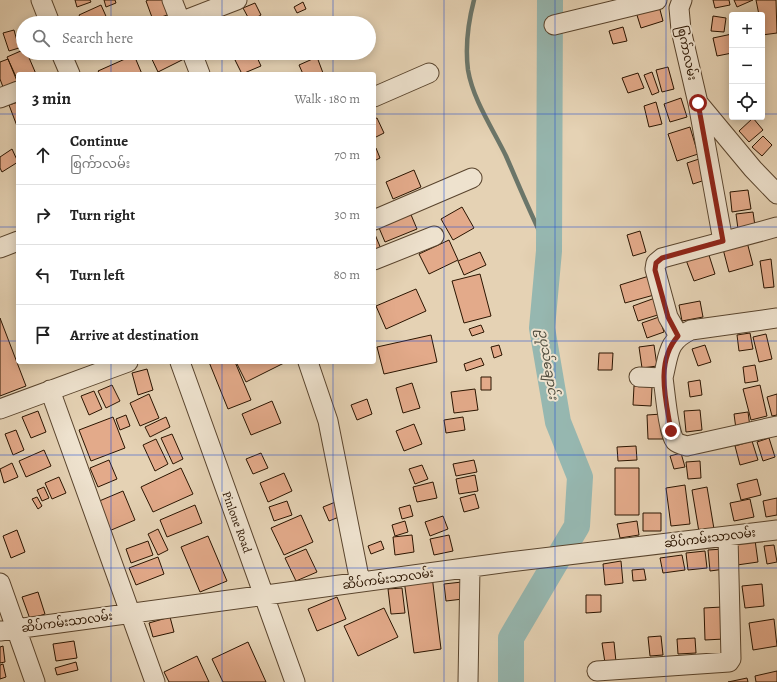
<!DOCTYPE html>
<meta charset="utf-8">
<style>
body{margin:0;font-family:Alegreya,"Noto Sans Myanmar",serif;background:#f2f2f2;color:#222}
.controls{position:absolute;right:12px;top:12px;display:grid;overflow:hidden;border-radius:4px;box-shadow:0 2px 10px #0003}
.controls button{width:36px;height:36px;display:grid;place-items:center;padding:0;border:0;border-bottom:1px solid #e0e0e0;background:#fff;color:#222;font:20px sans-serif}
.stop{position:absolute;width:12px;height:12px;margin:-9px;border:3px solid #8f2418;border-radius:50%;background:#fff}
.stop.end{background:#8f2418;border-color:#fff;box-shadow:0 1px 4px #0008}
.list{margin:0;padding:0;list-style:none}
h2{display:flex;justify-content:space-between;align-items:center;height:52px;margin:0;padding:0 16px;font-size:17px}
h2 small{font-size:13px;font-weight:400;color:#767676}
.list li{display:grid;grid-template-columns:26px 1fr auto;gap:12px;align-items:center;box-sizing:border-box;height:60px;padding:0 16px;border-top:1px solid #e0e0e0}
.list b{display:block;font-size:15px;white-space:nowrap}
.list p{margin:0;font-size:13px;white-space:nowrap;color:#767676}
.list em{font-size:13px;font-style:normal;color:#767676}
.icon{flex:none;width:22px;height:22px;fill:none;stroke:currentColor;stroke-width:2;stroke-linecap:round;stroke-linejoin:round}
.map{position:relative;flex:none;width:777px;height:682px;overflow:hidden}
.search{position:absolute;background:#fff;box-shadow:0 2px 10px #0003;left:16px;top:16px;width:360px;height:44px;display:flex;align-items:center;gap:10px;box-sizing:border-box;padding:0 14px;border-radius:22px;color:#767676;font-size:15px}
.panel{position:absolute;background:#fff;box-shadow:0 2px 10px #0003;left:16px;top:72px;width:360px;height:292px;border-radius:4px}
.map>svg:first-child{display:block}
</style>
<div class="map">
<svg width="777" height="682" viewBox="0 0 777 682">
<rect width="100%" height="100%" fill="#e5d2b4"/>
<filter id="stains"><feTurbulence type="fractalNoise" baseFrequency=".005" numOctaves="4"/><feColorMatrix values="0 0 0 0 .2 0 0 0 0 .09 0 0 0 0 .02 0 0 0 .5 -.17"/></filter>
<radialGradient id="worn" r=".72"><stop offset=".6" stop-color="#630" stop-opacity="0"/><stop offset="1" stop-color="#630" stop-opacity=".3"/></radialGradient>
<g fill="none" stroke-linecap="round" stroke-linejoin="round">
<!-- stream -->
<path stroke="#6b766a" stroke-width="4.5" d="M474,0C468,23 465,46 468,70C473,100 493,129 506,156C520,188 533,220 549,251"/>
<!-- river -->
<path stroke="#96b7b0" stroke-width="26" d="M511,682V638L577,526L580,477L558,422L542,328L549,251L550,0"/>
</g>
<!-- building -->
<path fill="#e3aa8a" stroke="#2a1400" d="M75,0H90L91,2L77,7Z
M104,0H115L116,3L106,7Z
M148,0H164L170,14L153,20L146,1Z
M713,0H729L730,5L715,8Z
M734,0H753L737,7Z
M756,0H776L777,33L762,35V15H759Z
M303,2L306,9L297,13L294,7Z
M255,3L261,15L250,21L243,8Z
M101,5L109,23H83L79,15Z
M659,6L663,21L641,28L636,12Z
M713,16L726,18L724,32L711,31Z
M623,27L627,41L613,44L609,31Z
M14,30L19,48L9,51L3,33Z
M732,34V53L717,56L713,38Z
M23,50V53H27L36,74H18V81L7,57Z
M149,53H188L190,56L158,72Z
M251,53H255L261,66L242,74L235,60Z
M134,55L142,74H100L98,71Z
M317,57L323,73L303,74L299,65Z
M8,59L17,81L3,87L0,79V62Z
M668,67L674,89L662,92L656,70Z
M652,72L659,92L652,95L644,75Z
M638,73L644,88L628,93L622,78Z
M681,98L687,117L670,122L664,104Z
M18,102V125L17,126L9,105Z
M656,102L662,124L649,127L644,106Z
M377,118L384,133L374,138V119Z
M753,118L763,130L749,142L739,131Z
M690,127L698,154L677,161L668,134Z
M763,136L772,145L762,156L752,147Z
M376,148L380,158L374,161V149Z
M12,149L18,162L2,172L0,168V157Z
M702,158L708,179L693,184L687,163Z
M414,170L421,187L393,199L386,182Z
M748,190L751,209L732,212L730,192Z
M462,207L474,228L453,240L441,219Z
M409,210L417,229L385,242L377,223Z
M753,212L755,226L738,229L736,214Z
M640,231L646,252L633,256L627,235Z
M374,232L381,249L374,252Z
M449,240L458,260L429,274L419,254Z
M747,242L753,265L729,272L723,249Z
M480,252L486,265L464,275L458,261Z
M708,252L715,274L694,281L686,260Z
M771,259L774,287L764,288L760,261Z
M480,274L491,316L464,323L452,281Z
M649,276L654,295L625,303L620,285Z
M416,289L426,311L386,329L376,306Z
M655,298L661,314L638,321L633,306Z
M700,301L703,317L682,321L679,305Z
M659,317L664,332L647,338L642,323Z
M0,318L26,386L0,396Z
M481,325L484,332L472,336L469,329Z
M750,333L753,349L739,351L737,335Z
M766,334L772,359L759,362L753,337Z
M431,335L437,362L384,374L377,347Z
M499,345L502,355L494,358L491,347Z
M654,345L657,366L642,368L639,347Z
M705,345L711,362L698,366L692,349Z
M599,353H613L612,370H598Z
M481,358L484,365L466,371L464,364Z
M209,362H235L251,400L228,409Z
M236,362H286L246,382Z
M755,365L758,381L745,383L743,367Z
M147,369L153,390L138,395L132,373Z
M481,377H491V390H481Z
M700,380L702,395L690,397L688,382Z
M412,383L420,408L403,413L396,388Z
M112,385L120,401L106,408L98,391Z
M760,385L767,416L751,420L743,389Z
M634,386L652,387L651,406L633,405Z
M475,389L478,410L454,413L451,392Z
M94,391L102,409L89,415L81,396Z
M149,394L159,418L140,426L130,403Z
M777,394V415L772,416L767,397Z
M367,399L372,414L357,420L351,405Z
M272,401L281,423L251,435L242,414Z
M700,410L702,430L686,432L684,411Z
M38,411L46,432L31,438L22,417Z
M748,412L750,427L736,429L734,414Z
M662,414L663,439H648L647,415Z
M126,415L130,426L120,430L116,419Z
M113,417L125,448L91,461L79,430Z
M166,417L170,427L150,437L145,427Z
M463,417L465,430L446,433L444,420Z
M414,424L422,444L404,451L396,431Z
M16,430L24,450L13,455L5,434Z
M172,434L183,459L173,464L161,438Z
M769,438L775,457L763,461L757,442Z
M156,439L168,464L155,471L143,445Z
M752,441L758,460L740,465L735,446Z
M636,446L637,460L618,461L617,447Z
M44,450L51,466L26,477L19,461Z
M261,453L268,468L253,474L246,459Z
M681,453L685,467L674,469L670,456Z
M109,460L117,479L98,487L90,468Z
M474,460L477,472L456,476L453,464Z
M700,461L701,478L688,479L686,462Z
M12,463L18,477L4,483L0,469Z
M422,465L428,479L415,484L409,469Z
M181,468L193,494L153,512L141,487Z
M615,468H639V515H615Z
M284,473L292,491L268,502L260,483Z
M475,475L478,491L459,494L456,479Z
M59,477L66,493L52,499L45,483Z
M757,479L761,495L741,500L737,484Z
M433,482L437,498L417,502L413,487Z
M685,485L690,524L671,526L666,488Z
M44,487L49,498L42,501L37,490Z
M707,487L714,529L699,532L692,490Z
M123,491L135,520L109,531L97,502Z
M475,494L479,508L464,512L460,498Z
M37,497L42,506L38,509L32,499Z
M777,498V515L766,517L763,501Z
M750,499L754,517L734,521L730,503Z
M287,501L292,515L274,521L269,507Z
M338,501L344,515L329,521L323,507Z
M195,505L202,523L167,537L160,520Z
M410,505L413,516L402,519L399,508Z
M643,513H661V531H643Z
M301,515L313,542L284,555L271,528Z
M443,516L448,529L430,536L425,522Z
M405,521L408,532L395,536L392,525Z
M637,521L639,535L620,538L617,524Z
M158,529L168,550L158,555L148,534Z
M17,530L25,552L11,558L3,536Z
M412,535L414,552L395,555L393,537Z
M449,535L453,551L434,555L430,539Z
M208,536L227,581L200,592L181,547Z
M755,540L758,562L737,565L734,543Z
M148,541L153,555L131,563L126,549Z
M381,541L384,549L371,554L368,546Z
M774,545L777,562L767,564L764,546Z
M306,549L317,572L296,581L285,558Z
M723,549L725,569L710,571L708,550Z
M705,551L707,568L688,570L686,553Z
M682,555L685,570L663,573L660,558Z
M158,557L164,574L136,585L129,568Z
M621,561L623,583L605,585L603,564Z
M644,569L646,580L633,581L632,570Z
M432,576L441,649L414,653L404,580Z
M462,582L463,599L446,601L444,584Z
M762,584L764,606L745,608L742,586Z
M402,588L405,613L391,614L388,589Z
M38,592L45,614L30,619L22,597Z
M586,595H601V612L586,613Z
M337,597L346,619L317,631L308,609Z
M722,607L724,639L705,640L704,608Z
M384,608L398,637L358,656L344,626Z
M170,617L174,632L153,637L149,623Z
M774,619L777,646L753,650L749,623Z
M661,636L663,655L650,656L648,637Z
M695,638L696,653L678,654L677,639Z
M74,641L77,658L56,661L53,644Z
M248,642L266,682H223L212,659Z
M614,642L616,662L605,663L602,643Z
M3,646L5,662L0,663V647Z
M197,656L209,682H169L164,672Z
M76,662L78,670L57,675L55,668Z
M3,664L6,677L0,679V665Z
M777,671V682H756L755,676Z
M747,678L748,682H728Z"/>
<g fill="none" stroke-linecap="round" stroke-linejoin="round">
<!-- minor casing -->
<g stroke="#59442d" stroke-width="21">
<path id="minor" d="M41,0L50,23
M172,0L181,23
M682,0L679,8L681,30L698,103L723,241
M180,22L237,0
M554,25L657,0
M61,53L70,74
M192,53L200,74
M374,97L429,73
M0,98L18,91
M699,104L753,169L777,194
M374,220L472,178
M0,248L18,241
M374,260L434,236
M679,336L668,317L655,269L656,263L662,258L777,227
M180,362L295,682
M308,362L328,421L360,582
M639,377L663,378C669,354 667,341 691,330L777,318
M663,378C665,390 668,432 675,441C678,444 683,445 687,446L777,426
M50,390L155,682
M0,409L128,362
M0,583L35,682
M0,631L509,562L777,530
M597,671L729,662L731,659L728,536
M468,682L470,568"/>
</g>
<!-- minor -->
<use href="#minor" stroke="#eee2ce" stroke-width="19"/>
</g>
<g fill="none" stroke-linecap="round" stroke-linejoin="round">
<!-- route -->
<path stroke="#8f2418" stroke-width="5" d="M671,431C666,400 655,362 678,336L668,317L655,270L656,263L662,258L723,241L698,103"/>
</g>
<!-- grid -->
<path fill="none" stroke="#1d4ed8" stroke-width="1" stroke-opacity="0.55" d="M111,0V23M222,0V23M333,0V23M444,0V682M555,0V682M666,0V682M111,53V74M222,53V74M333,53V74M0,114H18M374,114H732M762,114H777M0,227H18M374,227H777M0,341H18M374,341H777M111,362V682M222,362V682M333,362V682M0,455H777M0,568H777"/>
<g text-anchor="middle" stroke-width="4" stroke-linejoin="round" paint-order="stroke">
<!-- street labels -->
<g font-size="12" fill="#2a1400" stroke="#eee2ce">
<text transform="translate(687 53) rotate(78)" y="4">စြက်ာလမ်း</text>
<text transform="translate(237 522) rotate(70)" y="4">Pinlone Road</text>
<text transform="translate(710 538) rotate(-7)" y="4">ဆိပ်ကမ်းသာလမ်း</text>
<text transform="translate(388 579) rotate(-8)" y="4">ဆိပ်ကမ်းသာလမ်း</text>
<text transform="translate(67 622) rotate(-8)" y="4">ဆိပ်ကမ်းသာလမ်း</text>
</g>
<!-- water labels -->
<g font-size="13" font-style="italic" fill="#504d3e" stroke="#eee2ce">
<text transform="translate(549 364) rotate(81)" y="5">ဥပုသ်ချောင်း</text>
</g>
</g>
<rect width="100%" height="100%" filter="url(#stains)"/>
<rect width="100%" height="100%" fill="url(#worn)"/>
</svg>
<div class="controls">
<button>+</button>
<button>−</button>
<button><svg class="icon" aria-label="locate" viewBox="0 0 24 24"><circle cx="12" cy="12" r="6"/><path d="M12 2v4M12 18v4M2 12h4M18 12h4"/></svg></button>
</div>
<div class="stop" style="left:698px;top:103px"></div>
<div class="stop end" style="left:671px;top:431px"></div>
<div class="search"><svg class="icon" aria-label="search" viewBox="0 0 24 24"><circle cx="10" cy="10" r="6"/><path d="M15 15l6 6"/></svg>Search here</div>
<section class="panel">
<h2>3 min<small>Walk · 180 m</small></h2>
<ul class="list">
<li><svg class="icon" aria-label="ahead" viewBox="0 0 24 24"><path d="M12 20V5M6 11l6-6 6 6"/></svg><div><b>Continue</b><p>စြက်ာလမ်း</p></div><em>70 m</em></li>
<li><svg class="icon" aria-label="right" viewBox="0 0 24 24"><path d="M7 20v-9h11M14 6l5 5-5 5"/></svg><div><b>Turn right</b></div><em>30 m</em></li>
<li><svg class="icon" aria-label="left" viewBox="0 0 24 24"><path d="M17 20v-9H6M10 6l-5 5 5 5"/></svg><div><b>Turn left</b></div><em>80 m</em></li>
<li><svg class="icon" aria-label="arrive" viewBox="0 0 24 24"><path d="M6 21V4h12l-3 4 3 4H6"/></svg><div><b>Arrive at destination</b></div></li>
</ul>
</section>
</div>
